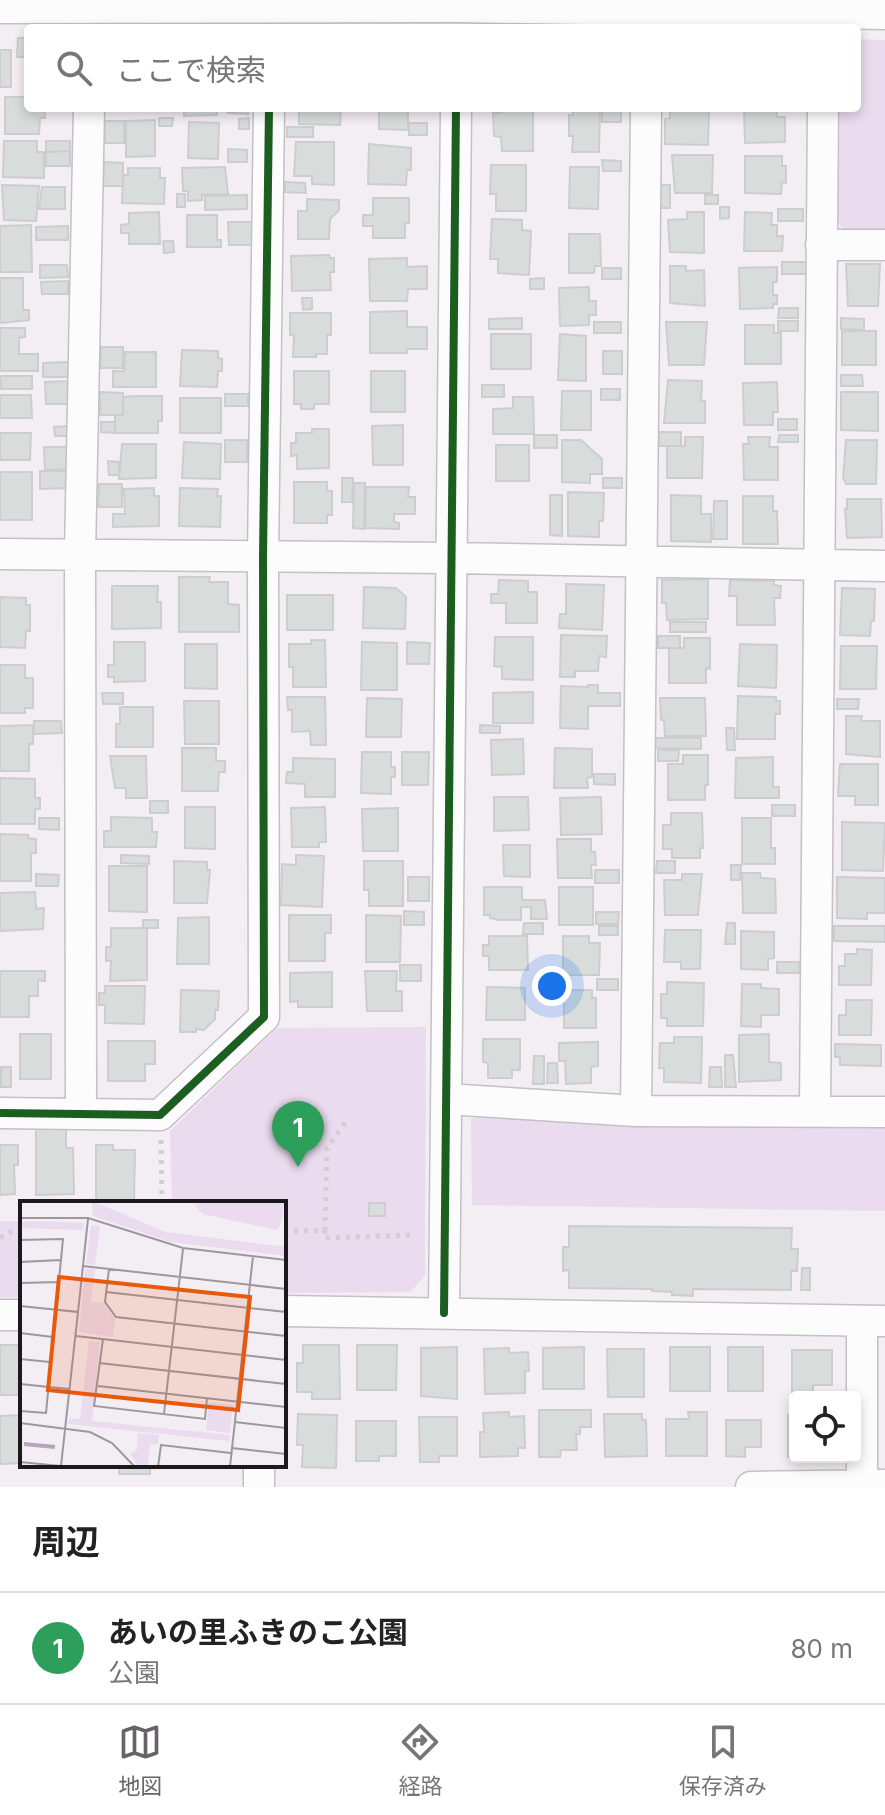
<!DOCTYPE html>
<html lang="ja">
<meta charset="utf-8">
<style>
body{margin:0;font-family:Inter,"Noto Sans JP",sans-serif;background:#f6f6f6;color:#222}
.controls{position:absolute;right:24px;bottom:24px;display:grid;overflow:hidden;border-radius:8px;box-shadow:0 4px 12px #0003}
.controls button{width:72px;height:72px;display:grid;place-items:center;padding:0;border:0;border-bottom:2px solid #e0e0e0;background:#fff;color:#222;font:40px sans-serif}
.you{position:absolute;left:552px;top:986px;width:28px;height:28px;margin:-20px;border:6px solid #fff;border-radius:50%;background:#1a73e8;box-shadow:0 0 0 12px #1a73e833}
.badge{display:grid;place-items:center;width:52px;height:52px;border-radius:50%;background:#676368;color:#fff;font-size:26px;font-weight:700}
.pin{position:absolute;translate:-50% -66px;filter:drop-shadow(0 2px 4px #0008)}
.pin::after{content:'';position:absolute;top:42px;width:28px;height:24px;background:inherit;clip-path:polygon(0 0,100% 0,50% 100%)}
.list{margin:0;padding:0;list-style:none}
h2{display:flex;justify-content:space-between;align-items:center;height:104px;margin:0;padding:0 32px;font-size:34px}
h2 small{font-size:26px;font-weight:400;color:#767676}
.list li{display:grid;grid-template-columns:52px 1fr auto;gap:24px;align-items:center;box-sizing:border-box;height:112px;padding:0 32px;border-top:2px solid #e0e0e0}
.list b{display:block;font-size:30px;white-space:nowrap}
.list p{margin:0;font-size:26px;white-space:nowrap;color:#767676}
.list em{font-size:26px;font-style:normal;color:#767676}
.icon{flex:none;width:44px;height:44px;fill:none;stroke:currentColor;stroke-width:2;stroke-linecap:round;stroke-linejoin:round}
.map{position:relative;flex:none;width:885px;height:1487px;overflow:hidden}
.search{position:absolute;background:#fff;box-shadow:0 4px 12px #0003;left:24px;right:24px;top:24px;height:88px;display:flex;align-items:center;gap:20px;box-sizing:border-box;padding:0 28px;border-radius:8px;color:#767676;font-size:30px}
.sheet{height:216px;background:#fff}
nav{display:flex;justify-content:space-around;align-items:center;box-sizing:border-box;height:112px;border-top:2px solid #e0e0e0;background:#fff;font-size:22px;color:#767676}
nav a{display:grid;justify-items:center;gap:4px}
nav .on{color:#676368}
.map>svg:first-child{display:block}
</style>
<div class="map">
<svg width="885" height="1487" viewBox="0 0 885 1487">
<rect width="100%" height="100%" fill="#f3edf4"/>
<!-- green -->
<path fill="#eadbee" d="M857,39L885,40V233H848L838,223L840,108H857Z
M426,1027L425,1276L410,1292L284,1293V1203H172L170,1131L277,1028Z
M471,1118L885,1119V1211L472,1205Z
M0,1221H22V1297H0Z"/>
<!-- building -->
<path fill="#d8dddc" stroke="#cdcdcf" stroke-width="2" d="M18,38H28V57H17Z
M0,50H11V87H0Z
M5,97H28V108H44L45,118H40L39,134H5Z
M184,108H217V115L184,116Z
M229,108H248V114L228,113Z
M292,108H341L340,125L299,124V110H292Z
M379,108H408V130L379,129Z
M501,108H533V151H502L501,137L494,136L493,113H501Z
M573,108H600L599,152H572L573,136H569V115H573Z
M602,108H621V122H602Z
M670,108H709L708,145L665,144V119L670,118Z
M744,108H776L777,117H785V142L745,143Z
M159,118H173L172,126H159Z
M249,118V129H239V119Z
M155,120V156L126,157V121Z
M105,121H124V143H105Z
M189,122L219,123L218,159L188,158Z
M409,123H427V135H409Z
M287,127H313V137H287Z
M4,141H37V152H44V178L3,177Z
M46,141H70V151L46,152Z
M296,142H334V185L312,184V176H294Z
M369,144L411,148V170H407L406,185L368,184Z
M228,149L247,150V162H228Z
M70,151V166H46V152Z
M672,155H713L712,193H675Z
M745,156H782V166H786V183L782,182L781,194L745,193Z
M602,160L621,161V171H603Z
M104,162L123,163V186H103Z
M491,165H526V211H496V194H490Z
M225,167L228,194L202,195V200L188,201V191H183L182,168Z
M570,167H599L598,209L569,208Z
M128,168H160V178H165L164,204L122,203L123,175H128Z
M285,182L305,183L306,193L285,192Z
M2,185L39,186L36,221L4,220Z
M660,185H670V208H660Z
M42,187H65V209H39Z
M177,194H185V207H177Z
M247,195V209L205,210V196Z
M705,195H718V204H705Z
M373,198H409V223H405V238H373V226H363V215H373Z
M307,199L339,200V210L330,219L329,239H298V211H307Z
M720,207H729V218L720,219Z
M778,209H803V221H778Z
M159,212L160,244H129V233H121V225L129,224V213Z
M687,212H704V253L670,252L668,220L687,219Z
M745,212L772,213L771,225H777V236H783L782,251H744Z
M187,215H217V240H221V247H187Z
M492,219L522,220V230L531,231L529,275L498,273V259H490Z
M228,222H253L254,245H229Z
M31,225L32,272H0V226Z
M68,226V240H36V227Z
M569,234H600L601,266H595L594,273H569Z
M163,241H173L174,252L164,253Z
M329,255L330,258H334V272H330L331,290L292,291L291,256Z
M407,258V267L427,266V289H408L407,301H370L369,259Z
M782,262H813V274H782Z
M846,264H880L878,306H848Z
M40,265H67L68,277L40,278Z
M670,266H686V271L704,270L705,306L670,303Z
M777,267V282H773V295H777V304H773V308L740,309L739,268Z
M602,268H621V279H602Z
M0,278H23V310H29V320L0,323Z
M544,278V289H530V279Z
M68,281V294H42L41,282Z
M589,287V301H596V315H589V325L560,326L559,288Z
M302,298H312V309L303,310Z
M779,308H798V318H778Z
M407,311V327H427V349H407V353H370V312Z
M290,313H331V335H327V354H316V357H293L294,335H290Z
M522,318V329H489V319Z
M841,318L864,319V330L841,329Z
M778,321H798V331H778Z
M594,322H621V333H594Z
M666,322H707L704,365H669Z
M745,325H774V333H781V364H745Z
M0,328H25V337L19,338V354H38V371H0Z
M842,331H876V365H842Z
M491,334H531V369H491Z
M560,334L586,336V381L558,380Z
M101,347H123V368H100Z
M182,350L218,351V358L222,359V371H218L217,387L180,386Z
M603,351H622V374H603Z
M125,352H156V387H113V371H124Z
M69,362V377H43V363Z
M294,371H329V404H314V409H301V404H294Z
M371,371H405V412H371Z
M841,375H862L863,386H841Z
M0,376H32V389H1Z
M668,380L702,381L701,401H705V423H664Z
M70,381V404H46L45,382Z
M777,382L778,412H773V425H744L743,383Z
M482,385H504V397H482Z
M601,389H620V400H601Z
M562,391H591V430H561Z
M100,392L123,393V415H100Z
M841,392H878V431L841,430Z
M225,394H248V406H225Z
M0,395H31L32,418H0Z
M135,396H162V421H158V433H115V415H123V397Z
M513,397H533L534,434H493V409L513,408Z
M180,398H221V433H180Z
M778,419H797V430H778Z
M101,422H115V433L101,432Z
M403,425V465H373L372,426Z
M68,426V436H55L54,427Z
M312,429H329V468L297,469V455L291,456V443H296V433H312Z
M659,432H681V446H659Z
M0,433H31L30,460H0Z
M534,435H557V448H534Z
M779,435H798V442H778Z
M685,437H703L702,478H667V446H685Z
M748,437H770L769,447H778V480H744L743,444H749Z
M225,440H247V462H225Z
M562,440H581L602,459V474H590V483L562,482Z
M846,440H877L876,484H846L843,477Z
M184,442L221,444L220,479L182,478Z
M122,444H156V478L119,479Z
M496,445H529V481H496Z
M44,447H70V469L45,470Z
M108,461L119,462V475H109Z
M40,471H69V488L40,489Z
M0,472H32V520H0Z
M342,478H353L352,502H342Z
M603,478H622V488H603Z
M294,482H327V491H332V515H327V523H294Z
M354,483H365L364,529L353,528Z
M99,484H122V507H98Z
M366,487H409L408,497H415V514H394V522L399,523V529L365,528Z
M154,488V496H159V526L113,527V514H125L124,489Z
M180,488L218,489L217,496H221L220,527L179,526Z
M568,492L604,493L603,521H599V537L568,536Z
M550,495H562V536L550,535Z
M671,495L701,496V514H711V542L671,541Z
M743,496H773V511H777L778,544H743Z
M847,499H881L882,537L847,538L845,509H847Z
M714,501H727V539H713Z
M179,577H210L209,582H228V604L239,605V632H179Z
M708,579V619L667,620L666,603H662V580Z
M499,580L528,581V592H537V623H506V603H491V594H498Z
M730,580L774,581V585L781,586L780,598H774L775,625H737V596H729Z
M566,584L604,585L602,630L559,628L560,614H566Z
M112,586H158L157,602H161V628L112,629Z
M364,587L396,588L406,597L405,629L363,628Z
M842,588L875,589L874,621H871L870,636L840,635Z
M287,595H333V630H287Z
M0,597L26,598V605H30V631H26L25,648L0,647Z
M670,622H706V632H670Z
M561,635L607,636L606,657L599,656L598,671H575V677H560Z
M658,636H680V648H658Z
M495,637H533V680L502,679V667L494,666Z
M684,638H710V669L706,668V683H669V648H684Z
M311,640H325L326,687H293V667H289V644H311Z
M114,642H145V681L114,682V677H108V665H114Z
M362,642L397,643V690H361Z
M407,642L430,643L429,664H407Z
M185,644H217V689L185,688Z
M740,644L777,645L776,688L738,686Z
M841,646H877L876,689H840Z
M0,665H25V678H33V708H25V713H0Z
M588,685H598V693H620V706H588V729L560,728L561,686L588,687Z
M533,692V723H493V693Z
M102,693H123V704H103Z
M738,696L776,697V701H780V714H775V739H737Z
M287,697H325L326,745H311L310,731L292,732V710H288Z
M367,698L402,699L401,737H366Z
M660,698H705L706,736H665L664,720H661Z
M837,699H859L858,709H837Z
M184,701H219V744H185Z
M120,707H153V747H116V724H120Z
M846,716H862L861,721H880V757L846,754Z
M34,721H61L62,733L34,734Z
M33,725V744H29V771H0V726Z
M480,725L500,726V733H480Z
M726,728H734L735,750H727Z
M656,738H701V749L655,748Z
M523,739L524,774L492,775L491,740Z
M182,748H216V761H225V772H219L218,791H182Z
M555,748L592,749V777L587,778L588,788H554Z
M658,750H679L678,761H658Z
M362,752H391V767H395V777H391V794L361,793Z
M402,752H429L428,785H402Z
M683,755H708V785H705V800H668V764H683Z
M110,756H146L147,798H126V788H115Z
M773,757V787H779V798H735L736,758Z
M293,758L335,759V797H305V784L286,783L287,772H293Z
M840,764H878V805H855V796H838Z
M594,774H615V785L594,784Z
M0,778L35,779V798H40V809H35V824H0Z
M494,797H528L529,830L494,831Z
M601,797L602,834L561,835L560,798Z
M150,801H168V813H150Z
M772,805H795V816H772Z
M185,807H215V849L185,848Z
M325,807L326,842H319V847H292L291,808Z
M398,808V851H363L362,809Z
M671,813H702L703,848H700V858H672V849H663V825H671Z
M111,817L152,818V832H157L156,847H104V831H111Z
M39,818H59V830L39,829Z
M742,818H771V848H775V864H742Z
M842,822L885,823L883,871L842,870Z
M0,834L28,835V838L36,839V853H31V881H0Z
M557,839H591V852H595L596,865H591L592,878H558Z
M503,845H530V877L504,876Z
M121,855L149,856V864L121,863Z
M296,855L324,856L322,907L281,905L282,864L296,865Z
M174,861L207,862V870H210L207,903H174Z
M364,861H403V906H369V890H364Z
M657,861H675V873H656Z
M731,865H741L740,880H731Z
M109,866H147V912L109,911Z
M595,870H619V883H595Z
M742,873H760L761,878L775,879L776,913H743Z
M36,874L59,875L58,886H36Z
M682,874H702L698,915H665L664,880H682Z
M408,877H429V901H408Z
M837,877L885,878V913H867V919L837,918Z
M484,887H522V900H545L547,919H531V907H521V920H498L490,918V915H484Z
M559,887H593V925H559Z
M35,892L36,909L44,908L43,929L0,931V893Z
M404,911L424,912V925H404Z
M596,912H619L618,924H596Z
M289,915H331V933H325V961H289Z
M366,915L401,916L400,962H366Z
M209,917V964H177L178,918Z
M143,920H158V928H143Z
M524,923H543V934H523Z
M727,923H735V944H725Z
M599,926H618V935H599Z
M834,926H885V942L834,941Z
M111,928H147V980L110,981L111,961H106V947H111Z
M665,930H701L700,969H681V962H664Z
M741,931L774,932V958L768,959V970L741,969Z
M489,936H527L528,970H489V956H483V945H489Z
M563,936H589V943H600L599,975H563Z
M857,949L872,950L871,985H839V966H845V954H857Z
M777,962H799L800,973H777Z
M400,965H421V981H400Z
M0,971H45V981L38,980V996H29V1017H0Z
M365,971H397L396,991H402V1011H367Z
M332,972V1007H298V1001L290,1002V973Z
M597,979H618V990H597Z
M667,982L704,983L703,1026H667V1018H661V994H667Z
M742,984H761V988L779,989V1015H761V1027L741,1026Z
M105,986H145L144,1024L105,1023V1005H99V993H105Z
M487,987L525,988V1020H486Z
M181,990L219,991L218,1010H215V1019L204,1030L196,1029V1032H180Z
M564,990H592V998H596V1028H564Z
M846,1000H872L871,1035H839V1015H846Z
M20,1034H51V1079H20Z
M769,1034V1062L781,1063V1080L739,1082V1035Z
M674,1037H702L701,1083L664,1082V1068H659L660,1043H674Z
M483,1039H520V1070H512V1078H488V1063L483,1062Z
M108,1041H155V1064H145V1081H108Z
M598,1042V1066L591,1067V1083L566,1084L565,1061H559V1043Z
M835,1044L881,1045V1066L840,1065V1057H835Z
M725,1055H733L736,1087H725Z
M534,1056H544V1084H533Z
M548,1063H557L558,1083H547Z
M1,1067H11V1087H1Z
M710,1067H721L722,1087H709Z
M36,1129H66V1148H73L74,1194L36,1195Z
M0,1145H18V1165H14L15,1194L0,1195Z
M96,1145H113V1150H135L134,1200H96Z
M369,1203H385V1216H369Z
M569,1226L792,1228L791,1249H798L797,1271H791V1290L693,1289V1296L672,1295V1292L652,1291V1289L569,1288V1270L563,1271V1247H569Z
M802,1268H810V1290H801Z
M0,1345H22V1395H0Z
M303,1345H339L340,1399H312V1392H297V1363H303Z
M357,1345H397L396,1390H357Z
M457,1347V1399L421,1396V1348Z
M584,1347V1389H543V1348Z
M670,1347H710V1391H670Z
M728,1347H763V1391H728Z
M509,1348V1353L528,1352L529,1371H525V1393L485,1394L484,1349Z
M607,1349H644V1397H608Z
M792,1350H832V1385H813V1397H792Z
M539,1410H591V1427H580V1434H576L577,1450H561L560,1457H539Z
M509,1412V1417L524,1416L525,1448H518V1456L480,1457V1432H484L483,1413Z
M688,1412H707V1456H666V1419H689Z
M298,1414L337,1415L336,1468L302,1467L303,1445H297Z
M604,1414H642V1420H646L647,1456L605,1457Z
M22,1415V1463L0,1464V1416Z
M788,1415H795V1457H788Z
M419,1417H457V1456H439V1462H420Z
M726,1420H761V1447H745V1457L726,1456Z
M356,1421H396V1456H379V1461H356Z
M119,1465H150V1474H119Z"/>
<g fill="none" stroke-linecap="round" stroke-linejoin="round">
<!-- minor casing -->
<g stroke="#c4c0c5" stroke-width="33">
<path id="minor" d="M0,8L456,7L885,14
M821,245H885
M0,554L452,558L885,566
M446,1099L636,1111L885,1112
M636,1111L646,108
M815,1111L823,108
M0,1113L160,1115L264,1017L263,556L269,108
M81,1114L80,554L89,108
M284,1311L885,1321
M444,1313L456,108
M0,1315H22
M862,1321V1487
M259,1487V1465
M751,1487L885,1485"/>
</g>
<!-- path -->
<path stroke="#d1cfd2" stroke-width="5" stroke-dasharray="4 6" stroke-linecap="butt" d="M161,1140L162,1203
M284,1231H325L324,1238L416,1235
M325,1231L327,1148L347,1120
M0,1238L14,1230H22"/>
<!-- minor -->
<use href="#minor" stroke="#fdfcfd" stroke-width="30"/>
<!-- cycleway casing -->
<g stroke="#fdf9ff" stroke-width="13">
<path id="cycleway" d="M0,1113L160,1115L264,1017L263,556L269,108
M444,1313L456,108"/>
</g>
<!-- cycleway -->
<use href="#cycleway" stroke="#1b5e20" stroke-width="8"/>
</g>
<!-- overview -->
<g transform="translate(20 1201)">
<rect width="266" height="266" fill="#f3edf4"/>
<path d="M72,0L146,31L266,46V55L151,41L73,15ZM207,0H264L262,20L257,29L183,13L174,3ZM0,21L18,20L64,22L63,29L0,27ZM71,24L80,25L75,64L66,63ZM65,68H75L71,101L83,102L95,117L93,136L59,131ZM69,140L80,141L72,220L210,234L209,240L48,223L49,218H60ZM189,201L213,204L210,232L186,229ZM118,232L139,234L138,243H130L128,266H119L110,253L117,249Z" fill="#eadbee"/>
<path fill="none" stroke="#b7a4bd" stroke-width="4" d="M4,243L35,246"/>
<path fill="none" stroke="#9d989e" stroke-width="2" d="M0,17H68L163,47L266,59M0,39L43,38L26,212L0,210M0,61L41,59M63,65L266,88M89,68L85,101L96,116L266,135M0,82L38,81M86,91L266,111M0,105L58,111L41,265L46,266M58,111L68,18M0,132L33,136M56,135L266,159M83,138L74,205L185,218L187,197M0,158L30,161M79,162L266,183M0,183L49,188M78,185L266,206M144,213L163,48M215,221L266,227M0,222L70,231L92,242L115,266M212,247L266,253M0,261L41,265M138,266L141,244L211,252M210,266L233,55"/>
<path fill="#e8590c" fill-opacity="0.15" stroke="#e8590c" stroke-width="4" d="M39,76L230,96L218,209L28,189Z"/>
<rect width="266" height="266" fill="none" stroke="#1c181d" stroke-width="4"/>
</g>
</svg>
<div class="controls">
<button><svg class="icon" aria-label="locate" viewBox="0 0 24 24"><circle cx="12" cy="12" r="6"/><path d="M12 2v4M12 18v4M2 12h4M18 12h4"/></svg></button>
</div>
<div class="you"></div>
<div class="pin badge" style="left:298px;top:1167px;background:#2e9e5b">1</div>
<div class="search"><svg class="icon" aria-label="search" viewBox="0 0 24 24"><circle cx="10" cy="10" r="6"/><path d="M15 15l6 6"/></svg>ここで検索</div>
</div>
<section class="sheet">
<h2>周辺<small></small></h2>
<ul class="list">
<li><span class="badge" style="background:#2e9e5b">1</span><div><b>あいの里ふきのこ公園</b><p>公園</p></div><em>80 m</em></li>
</ul>
</section>
<nav>
<a class="on"><svg class="icon" aria-label="map" viewBox="0 0 24 24"><path d="M3 6l6-2 6 2 6-2v14l-6 2-6-2-6 2zM9 4v14M15 6v14"/></svg>地図</a>
<a><svg class="icon" aria-label="directions" viewBox="0 0 24 24"><path d="M12 3l9 9-9 9-9-9zM9 14v-3h6M13 9l2 2-2 2"/></svg>経路</a>
<a><svg class="icon" aria-label="saved" viewBox="0 0 24 24"><path d="M7 4h10v16l-5-4-5 4z"/></svg>保存済み</a>
</nav>
